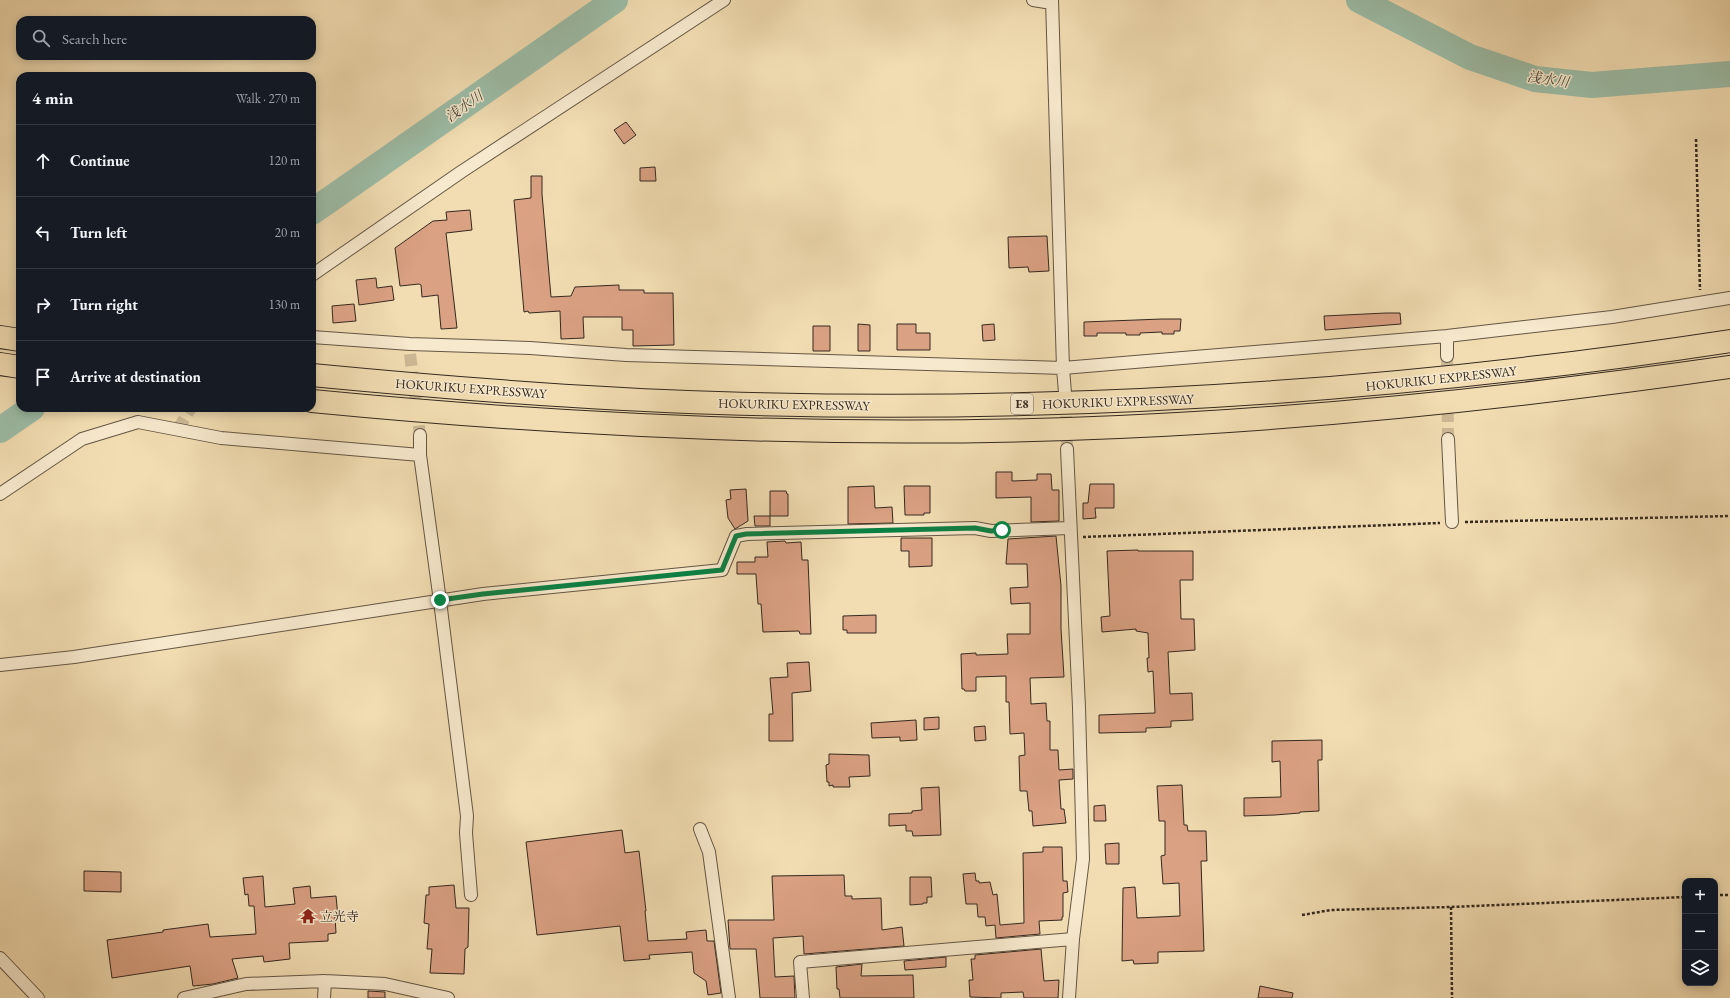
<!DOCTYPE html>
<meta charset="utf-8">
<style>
body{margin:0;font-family:"EB Garamond","Noto Serif JP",serif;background:#242831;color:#f1f3f6}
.controls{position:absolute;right:12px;bottom:12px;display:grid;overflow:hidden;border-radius:8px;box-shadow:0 2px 10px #0003}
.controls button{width:36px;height:36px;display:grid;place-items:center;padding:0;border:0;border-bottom:1px solid #363941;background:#171b24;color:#f1f3f6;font:20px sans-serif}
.stop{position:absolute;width:12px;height:12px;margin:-9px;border:3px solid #0b8043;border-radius:50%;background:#fff}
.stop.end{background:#0b8043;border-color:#fff;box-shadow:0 1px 4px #0008}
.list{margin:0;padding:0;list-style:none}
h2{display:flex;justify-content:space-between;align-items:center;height:52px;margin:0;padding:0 16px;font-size:17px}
h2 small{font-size:13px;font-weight:400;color:#9ea1a6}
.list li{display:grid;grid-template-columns:26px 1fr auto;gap:12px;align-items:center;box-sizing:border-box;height:72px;padding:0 16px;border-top:1px solid #363941}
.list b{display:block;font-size:15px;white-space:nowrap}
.list em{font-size:13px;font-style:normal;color:#9ea1a6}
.icon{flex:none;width:22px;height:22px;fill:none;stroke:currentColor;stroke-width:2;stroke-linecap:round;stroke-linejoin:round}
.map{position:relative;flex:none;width:1730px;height:998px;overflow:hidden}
.search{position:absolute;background:#171b24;box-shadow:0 2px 10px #0003;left:16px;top:16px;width:300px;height:44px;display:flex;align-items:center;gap:10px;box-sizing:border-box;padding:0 14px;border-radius:12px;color:#9ea1a6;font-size:15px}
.panel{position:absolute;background:#171b24;box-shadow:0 2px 10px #0003;left:16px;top:72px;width:300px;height:340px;border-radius:12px}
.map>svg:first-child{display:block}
</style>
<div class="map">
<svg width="1730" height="998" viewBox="0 0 1730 998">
<rect width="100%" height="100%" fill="#f2ddb2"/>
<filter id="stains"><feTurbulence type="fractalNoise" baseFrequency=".005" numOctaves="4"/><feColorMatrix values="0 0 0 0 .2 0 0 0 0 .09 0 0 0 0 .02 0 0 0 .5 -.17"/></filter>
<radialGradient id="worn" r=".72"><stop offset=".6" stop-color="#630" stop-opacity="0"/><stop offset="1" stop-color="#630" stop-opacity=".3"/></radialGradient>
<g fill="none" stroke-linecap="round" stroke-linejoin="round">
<!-- river -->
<path stroke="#9cbda7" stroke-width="26" d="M1359,0L1470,57L1535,79L1592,85L1730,74
M312,212L615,0
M0,430L32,408"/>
</g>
<!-- building -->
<path fill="#daa183" stroke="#342920" d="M626,122L636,135L624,144L614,130Z
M655,167L656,181H640V168Z
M531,176H542V194L551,297L571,296L575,287L619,285V290H644V293H673L674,345L633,346V330H622V317H583L584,338L561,339L560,311L529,313L528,311L524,312L514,200L531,198Z
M470,210L472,230L446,233L457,328L441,329L438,295L422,297L421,285L419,284L400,286L395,248L433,221L447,220L446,212Z
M1047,236L1049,271L1029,272L1028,267L1009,268L1008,237Z
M376,278L377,288L392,286L394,300L359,305L356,280Z
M354,304L356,321L333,323L332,306Z
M1386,313H1400L1401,324L1325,330L1324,316Z
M1162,319H1181L1180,331H1174V334H1162V332L1140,333V335H1126V333H1097V336H1084V322Z
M858,324L870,325V351H858Z
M897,324H916V333H930V350H897Z
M994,324L995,340L983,341L982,325Z
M813,326H830V351H813Z
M996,472H1012V481L1037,480V474H1051L1052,490H1059V521L1031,522V497L996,498Z
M1090,484H1114V508H1095L1096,518L1083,519V503H1088Z
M874,486L875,508L892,507L893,523L848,524V487Z
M904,486H930V513H924V515H905Z
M746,489L748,521L735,529L728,518L726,500L731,499L730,490Z
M770,491H786L787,494H788V516H770Z
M754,516H770V526H755Z
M1056,536L1061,586V629L1064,677L1030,678L1031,704L1046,703L1047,721H1050V750H1058L1059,770L1073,769V779L1059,780L1061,809H1064L1066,823L1033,826L1032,811H1029L1027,791H1020L1019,756L1025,755L1024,733L1010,734L1009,702H1006V676L976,677V691H965L964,689H962L961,654L976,653V655L1008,654L1007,634H1030V603L1011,604L1010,588L1028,587L1027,564H1006L1008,539Z
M901,538H932V566L909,567V551H901Z
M785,541L786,543L801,542L802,560H808L811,634H800L799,631L763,632L761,604H758L756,575V574H737V562H755V557H768L767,542Z
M1138,550V551H1193V580H1180L1181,619H1194L1195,650L1168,652L1170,694L1192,693L1193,720L1171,721V727L1146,728V732L1099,733V715L1155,713L1153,671L1148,672L1147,658H1149L1148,633L1136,631V629L1102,632L1101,617L1110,616L1107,551Z
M876,615V633H847V630H843V616Z
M809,662L811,691L792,693L793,741H769V714H773L770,678L788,677L787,663Z
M939,717V729L924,730V718Z
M916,720L917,740L900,741V737L872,738L871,723Z
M985,726L986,740L975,741L974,727Z
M1322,740V760H1318L1319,811L1300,812V813L1275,815L1244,816V798L1281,797L1280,761L1272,762V741Z
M829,754L869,755L870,776L849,777L850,787H833V785L829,786V782H827L826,765L829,764Z
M1182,785L1184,825H1187L1188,831H1206L1207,861H1201L1204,951L1158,952V963L1134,964L1133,960L1122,961L1123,888L1135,887L1137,918L1180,916L1179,883L1163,884L1161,856L1165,855V821H1159L1157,786Z
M939,787L941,835L913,836L912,831H906V825L889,826V814L912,813V811L922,810L921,788Z
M1105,805L1106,821H1094V806Z
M622,830L625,853L639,851L646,911H645L648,941L687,939L686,932L706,930L707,941H714L721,993L708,995L706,981L694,973L692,952L649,955L650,959L624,961L620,926L537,935L526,842Z
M1119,843V864H1106L1105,844Z
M1043,847H1062L1063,881H1067L1068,892L1063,893V917H1062V920L1039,921L1040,934L996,938L995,925L986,926L985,917H978L977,904H966L963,874L975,873L976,881H979V883L990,882L993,895L997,894L1000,925L1024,923L1023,853L1043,852Z
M84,871L121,872V892L84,891Z
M844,875L845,896H852V899L881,898L882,930L902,927L904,946L804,954L803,936L773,938L775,977L794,976L795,998H760L756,949H730L728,920H774L772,876Z
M263,876L265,907L295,904L293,888L310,886L311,898L336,896L338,917H335L336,933L328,934V941L289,943L290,959L264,962L263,956L232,959L238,978L213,984L193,986L190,966L112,978L107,940L163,932V930L208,924L210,937L256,934L254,906H249L248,894L245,895L243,878Z
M910,877H931L932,897H927V903H923V904L910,905Z
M454,885L456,908H469L468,947L465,949L464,974L430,973L432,949H427L429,924L424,923L426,895H429V887Z
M1041,949L1044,981L1059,980L1058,998H1024L1023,992L1001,993V998L970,997L969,980H973L971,959H975V955Z
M946,957V967L905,970L904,961Z
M862,964L861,976L913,975L914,998H840L839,989H837L836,967Z
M1260,986L1293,993L1292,998H1258Z
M368,991L385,992V998H368Z"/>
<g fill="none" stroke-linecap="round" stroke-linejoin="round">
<!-- minor-tunnel -->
<path stroke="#ccb995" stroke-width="12" stroke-dasharray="12 6" stroke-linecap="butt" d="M410,354L420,435
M1447,356L1448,439
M1066,398L1067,449
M178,429L191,408"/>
<!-- minor casing -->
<g stroke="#645644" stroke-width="14">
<path id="minor" d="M1033,0L1052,3
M1052,0L1063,368L1065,393
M312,275L461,172L724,0
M1447,336V356
M312,337L410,344L530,348L626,355L1063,368L1447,336L1612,317L1730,298
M420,435V455L440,601L467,816L466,833L471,895
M1448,439L1452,522
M1067,449L1079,707L1083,859L1073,939L1069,998
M0,494L82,439L138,422L221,438L420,455
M0,665L74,657L483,594L722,570L736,536L747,534L975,528L991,531L1070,528
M700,829L709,852L729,998
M0,958L38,998
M184,998L246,984L325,981L385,984L448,998
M324,998L325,981
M803,998L800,962L1073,939"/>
</g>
<!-- motorway casing -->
<g stroke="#342920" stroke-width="24">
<path id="motorway" d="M0,337L20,340
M0,364L20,367
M312,375C447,388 583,399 718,403C1057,414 1396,392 1730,341
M312,401C580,427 850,439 1119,427C1324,418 1527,396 1730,367"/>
</g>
<!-- path -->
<path stroke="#342920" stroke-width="2.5" stroke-dasharray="3 2" stroke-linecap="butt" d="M1696,139L1700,290
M1465,522L1730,516
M1083,537L1440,523
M1715,895H1730
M1451,907L1452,998
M1302,915L1331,910L1451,907L1685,897"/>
<!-- minor -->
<use href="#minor" stroke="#f7e9cd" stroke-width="12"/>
<!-- motorway -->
<use href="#motorway" stroke="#f2ddb2" stroke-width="22"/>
</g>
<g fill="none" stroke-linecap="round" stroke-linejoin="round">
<!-- route -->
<path stroke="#0b8043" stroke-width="5" d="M440,600L483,594L722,570L736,536L746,534L975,528L991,531L1002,530"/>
</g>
<!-- icons -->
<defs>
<g id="temple-bare" transform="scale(1.2)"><path d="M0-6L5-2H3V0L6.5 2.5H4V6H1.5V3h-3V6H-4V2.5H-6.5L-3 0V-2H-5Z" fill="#8f2418" stroke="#f7e9cd" stroke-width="2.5" paint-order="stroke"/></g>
</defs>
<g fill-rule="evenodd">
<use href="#temple-bare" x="308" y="916"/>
</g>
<g text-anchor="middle" stroke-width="3" stroke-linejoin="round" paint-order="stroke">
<!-- shield labels -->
<rect fill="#f7e9cd" stroke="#6e6354" stroke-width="1" x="1011" y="394" width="22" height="20" rx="3"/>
<g font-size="12" font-weight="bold" fill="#342920">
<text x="1022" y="408">E8</text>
</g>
<!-- street labels -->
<g font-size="13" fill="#342920" stroke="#f7e9cd">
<text transform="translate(1441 378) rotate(-6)" y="5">HOKURIKU EXPRESSWAY</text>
<text transform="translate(471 388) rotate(4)" y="5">HOKURIKU EXPRESSWAY</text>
<text transform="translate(1118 401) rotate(-2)" y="5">HOKURIKU EXPRESSWAY</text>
<text transform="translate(794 404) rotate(1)" y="5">HOKURIKU EXPRESSWAY</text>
</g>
<!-- poi labels -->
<g font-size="13" fill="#342920" stroke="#f7e9cd" text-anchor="start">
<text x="320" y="921">立光寺</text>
</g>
<!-- water labels -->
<g font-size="14" font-style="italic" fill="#4e4e42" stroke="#f7e9cd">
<text transform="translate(1548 79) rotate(9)" y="5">浅水川</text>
<text transform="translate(464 106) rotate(-35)" y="5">浅水川</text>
</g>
</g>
<rect width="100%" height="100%" filter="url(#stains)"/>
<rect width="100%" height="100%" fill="url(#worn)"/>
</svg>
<div class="controls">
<button>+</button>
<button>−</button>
<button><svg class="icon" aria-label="layers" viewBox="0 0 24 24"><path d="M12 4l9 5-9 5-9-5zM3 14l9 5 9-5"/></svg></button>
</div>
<div class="stop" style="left:1002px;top:530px"></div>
<div class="stop end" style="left:440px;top:600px"></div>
<div class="search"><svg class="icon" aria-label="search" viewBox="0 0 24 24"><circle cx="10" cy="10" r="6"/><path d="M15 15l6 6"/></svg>Search here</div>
<section class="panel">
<h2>4 min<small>Walk · 270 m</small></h2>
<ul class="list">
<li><svg class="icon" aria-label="ahead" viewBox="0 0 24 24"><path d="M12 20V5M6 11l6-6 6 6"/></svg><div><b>Continue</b></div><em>120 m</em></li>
<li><svg class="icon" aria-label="left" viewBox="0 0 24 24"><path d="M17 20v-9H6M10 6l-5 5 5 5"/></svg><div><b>Turn left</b></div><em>20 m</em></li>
<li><svg class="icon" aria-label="right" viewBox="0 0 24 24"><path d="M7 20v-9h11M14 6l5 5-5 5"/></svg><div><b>Turn right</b></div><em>130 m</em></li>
<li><svg class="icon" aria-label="arrive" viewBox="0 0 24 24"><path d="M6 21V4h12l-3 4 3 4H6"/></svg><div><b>Arrive at destination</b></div></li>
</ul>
</section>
</div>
